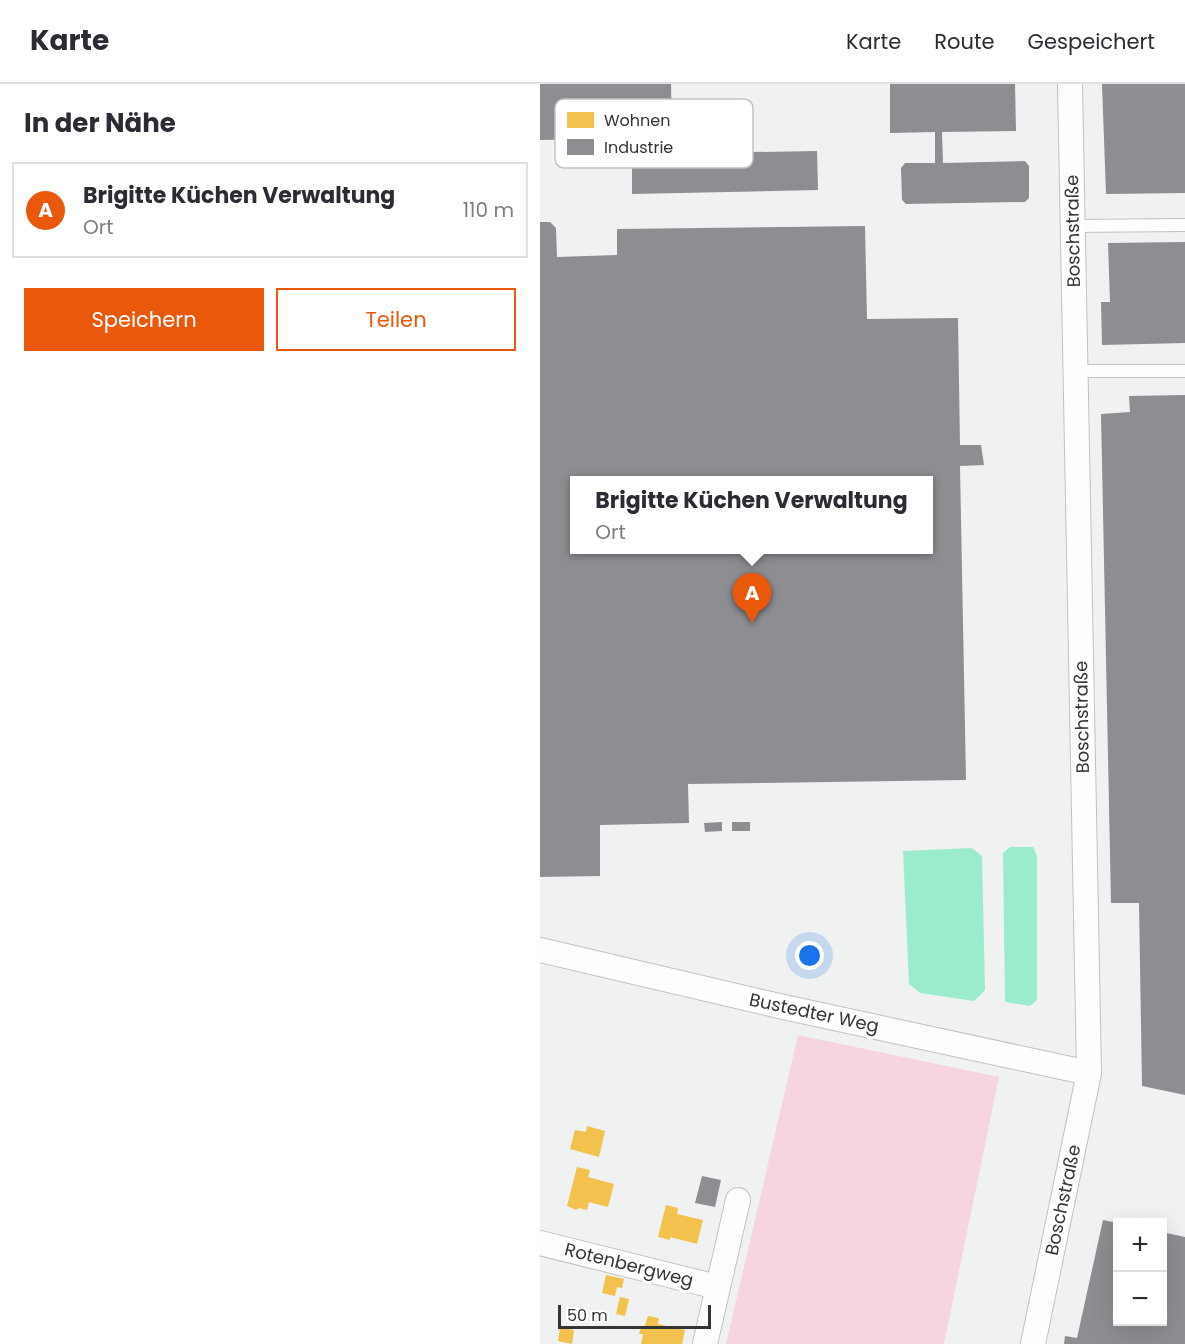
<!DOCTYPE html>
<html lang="de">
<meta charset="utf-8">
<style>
body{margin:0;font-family:Poppins,sans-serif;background:#f2f2f3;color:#2b2b33}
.controls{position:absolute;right:18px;bottom:18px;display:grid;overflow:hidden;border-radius:0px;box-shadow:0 6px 24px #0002}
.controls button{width:54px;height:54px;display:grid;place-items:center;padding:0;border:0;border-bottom:2px solid #e1e1e2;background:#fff;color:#2b2b33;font:30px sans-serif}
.scale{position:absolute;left:18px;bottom:15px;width:153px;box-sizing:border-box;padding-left:6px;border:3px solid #333534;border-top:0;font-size:16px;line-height:21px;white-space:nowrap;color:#333534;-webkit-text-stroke:4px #fff;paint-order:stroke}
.you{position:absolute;left:270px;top:872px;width:21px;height:21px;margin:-15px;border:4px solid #fff;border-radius:50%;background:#1a73e8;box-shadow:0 0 0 9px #1a73e833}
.badge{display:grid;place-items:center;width:39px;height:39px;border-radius:50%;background:#ea580c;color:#fff;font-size:20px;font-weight:700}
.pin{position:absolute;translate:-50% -50px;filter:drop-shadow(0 2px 3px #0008)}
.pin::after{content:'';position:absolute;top:32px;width:21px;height:18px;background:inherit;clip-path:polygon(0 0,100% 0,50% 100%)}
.popup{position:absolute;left:30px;top:392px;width:363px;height:78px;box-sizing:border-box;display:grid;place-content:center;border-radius:0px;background:#fff;filter:drop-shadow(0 2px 4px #0005);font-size:20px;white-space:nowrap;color:#7c7c81}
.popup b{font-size:22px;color:#2b2b33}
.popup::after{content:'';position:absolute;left:50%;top:100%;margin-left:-12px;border:12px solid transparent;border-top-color:#fff}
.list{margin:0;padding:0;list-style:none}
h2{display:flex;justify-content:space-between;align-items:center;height:78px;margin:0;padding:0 24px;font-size:26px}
h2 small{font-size:20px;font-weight:400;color:#7c7c81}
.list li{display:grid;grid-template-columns:39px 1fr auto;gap:18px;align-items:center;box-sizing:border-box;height:96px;margin:0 12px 12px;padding:0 12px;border:2px solid #e1e1e2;border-radius:0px}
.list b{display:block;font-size:22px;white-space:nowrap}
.list p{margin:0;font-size:20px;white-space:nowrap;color:#7c7c81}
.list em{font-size:20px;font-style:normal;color:#7c7c81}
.actions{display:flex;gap:12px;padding:18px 24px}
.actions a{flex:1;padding:14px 0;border:2px solid #ea580c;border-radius:0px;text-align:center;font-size:21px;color:#ea580c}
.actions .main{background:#ea580c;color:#fff}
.map{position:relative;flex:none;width:645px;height:1260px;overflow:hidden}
header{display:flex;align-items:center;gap:36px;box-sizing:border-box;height:84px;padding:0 30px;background:#fff;border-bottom:2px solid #e1e1e2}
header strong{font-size:28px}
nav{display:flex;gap:33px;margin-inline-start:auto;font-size:21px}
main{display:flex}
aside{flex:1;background:#fff}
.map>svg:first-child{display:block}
</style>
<header>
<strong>Karte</strong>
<nav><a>Karte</a><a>Route</a><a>Gespeichert</a></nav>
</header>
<main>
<aside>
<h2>In der Nähe<small></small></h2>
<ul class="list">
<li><span class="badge">A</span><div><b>Brigitte Küchen Verwaltung</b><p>Ort</p></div><em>110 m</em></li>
</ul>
<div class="actions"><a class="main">Speichern</a><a>Teilen</a></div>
</aside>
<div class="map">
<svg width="645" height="1260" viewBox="0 0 645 1260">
<rect width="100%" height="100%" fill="#f0f2f1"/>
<!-- green -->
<path fill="#f6d5e0" d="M258,951L459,993L404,1260H186Z"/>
<!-- water -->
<path fill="#9bebcd" d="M470,763H493L497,772V916L490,922L465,918L463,769Z
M432,764L442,772L445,906L434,917L380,909L369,900L363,767Z"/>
<!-- homes -->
<path fill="#f2c14e" d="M47,1042L65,1047L59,1073L30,1065L35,1046L46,1048Z
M37,1083L50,1086L48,1093L74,1100L68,1123L49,1118L47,1126L39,1124L36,1126L27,1122Z
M126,1121L138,1124L137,1130L163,1136L157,1160L130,1153V1156L118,1153Z
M66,1191L84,1195L82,1204L77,1203L75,1212L62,1209Z
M80,1213L89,1215L85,1232L76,1230Z
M108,1232L119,1234L118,1240L145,1246L142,1260H101L103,1250H99L101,1243L104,1244Z
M20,1244L34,1246L32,1260L18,1257Z"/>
<!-- industry -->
<path fill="#8d8d92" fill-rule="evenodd" d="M0,0H131L132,54L0,56Z
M350,0H475L476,47L402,48L403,79L485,77L489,82V114L485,118L366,120L362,116L361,84L365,79H395V48L350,49Z
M562,0H645V109L566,110Z
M277,67L278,106L92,110V70Z
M0,138H10L16,144L17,173L77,171V145L325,142L327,235L418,234L420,361H441L444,381L420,382L426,696L148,700L149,739L60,741V792L0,793ZM35,396H389V466H35Z
M645,158V259L562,261L561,218H570L568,159Z
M645,311V1011L602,1002L599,819H571L561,330L590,328L589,312Z
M182,738V747L165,748L164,739Z
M192,738H210V747H192Z
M162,1092L181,1096L175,1123L155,1119Z
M563,1136L578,1139V1238H622V1148L645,1153V1260H524L525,1252L537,1254Z"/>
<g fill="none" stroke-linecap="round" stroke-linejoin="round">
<!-- lane casing -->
<g stroke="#c0c2c1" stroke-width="14">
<path id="lane" d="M532,142L645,141
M535,287H645"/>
</g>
<!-- street casing -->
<g stroke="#c0c2c1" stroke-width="26">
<path id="street" d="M0,866L239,922L549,989
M0,1159L177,1203
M165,1260L198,1116
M493,1260L549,989L530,0"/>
</g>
<!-- lane -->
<use href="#lane" stroke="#fdfdfd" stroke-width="12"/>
<!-- street -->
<use href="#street" stroke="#fdfdfd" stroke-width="24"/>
</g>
<g text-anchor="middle" stroke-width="6" stroke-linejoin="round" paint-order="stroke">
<!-- street labels -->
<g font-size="18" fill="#333534" stroke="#fff">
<text transform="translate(533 147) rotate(-91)" y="6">Boschstraße</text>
<text transform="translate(542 633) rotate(-91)" y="6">Boschstraße</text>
<text transform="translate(274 929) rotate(12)" y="6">Bustedter Weg</text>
<text transform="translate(523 1116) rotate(-78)" y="6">Boschstraße</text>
<text transform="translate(89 1181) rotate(14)" y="6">Rotenbergweg</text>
</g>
</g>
<!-- legend -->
<rect x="15" y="15" width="198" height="69" rx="9" fill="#fff" stroke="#c2c2c2" stroke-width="1.5"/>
<rect x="27" y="28" width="27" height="16" fill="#f2c14e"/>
<rect x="27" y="55" width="27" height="16" fill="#8d8d92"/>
<g font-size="16" fill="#333534">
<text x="64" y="42">Wohnen</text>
<text x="64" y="69">Industrie</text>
</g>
</svg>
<div class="controls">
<button>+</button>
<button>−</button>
</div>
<div class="scale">50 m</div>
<div class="you"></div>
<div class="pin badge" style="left:212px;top:539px">A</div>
<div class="popup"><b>Brigitte Küchen Verwaltung</b>Ort</div>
</div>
</main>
